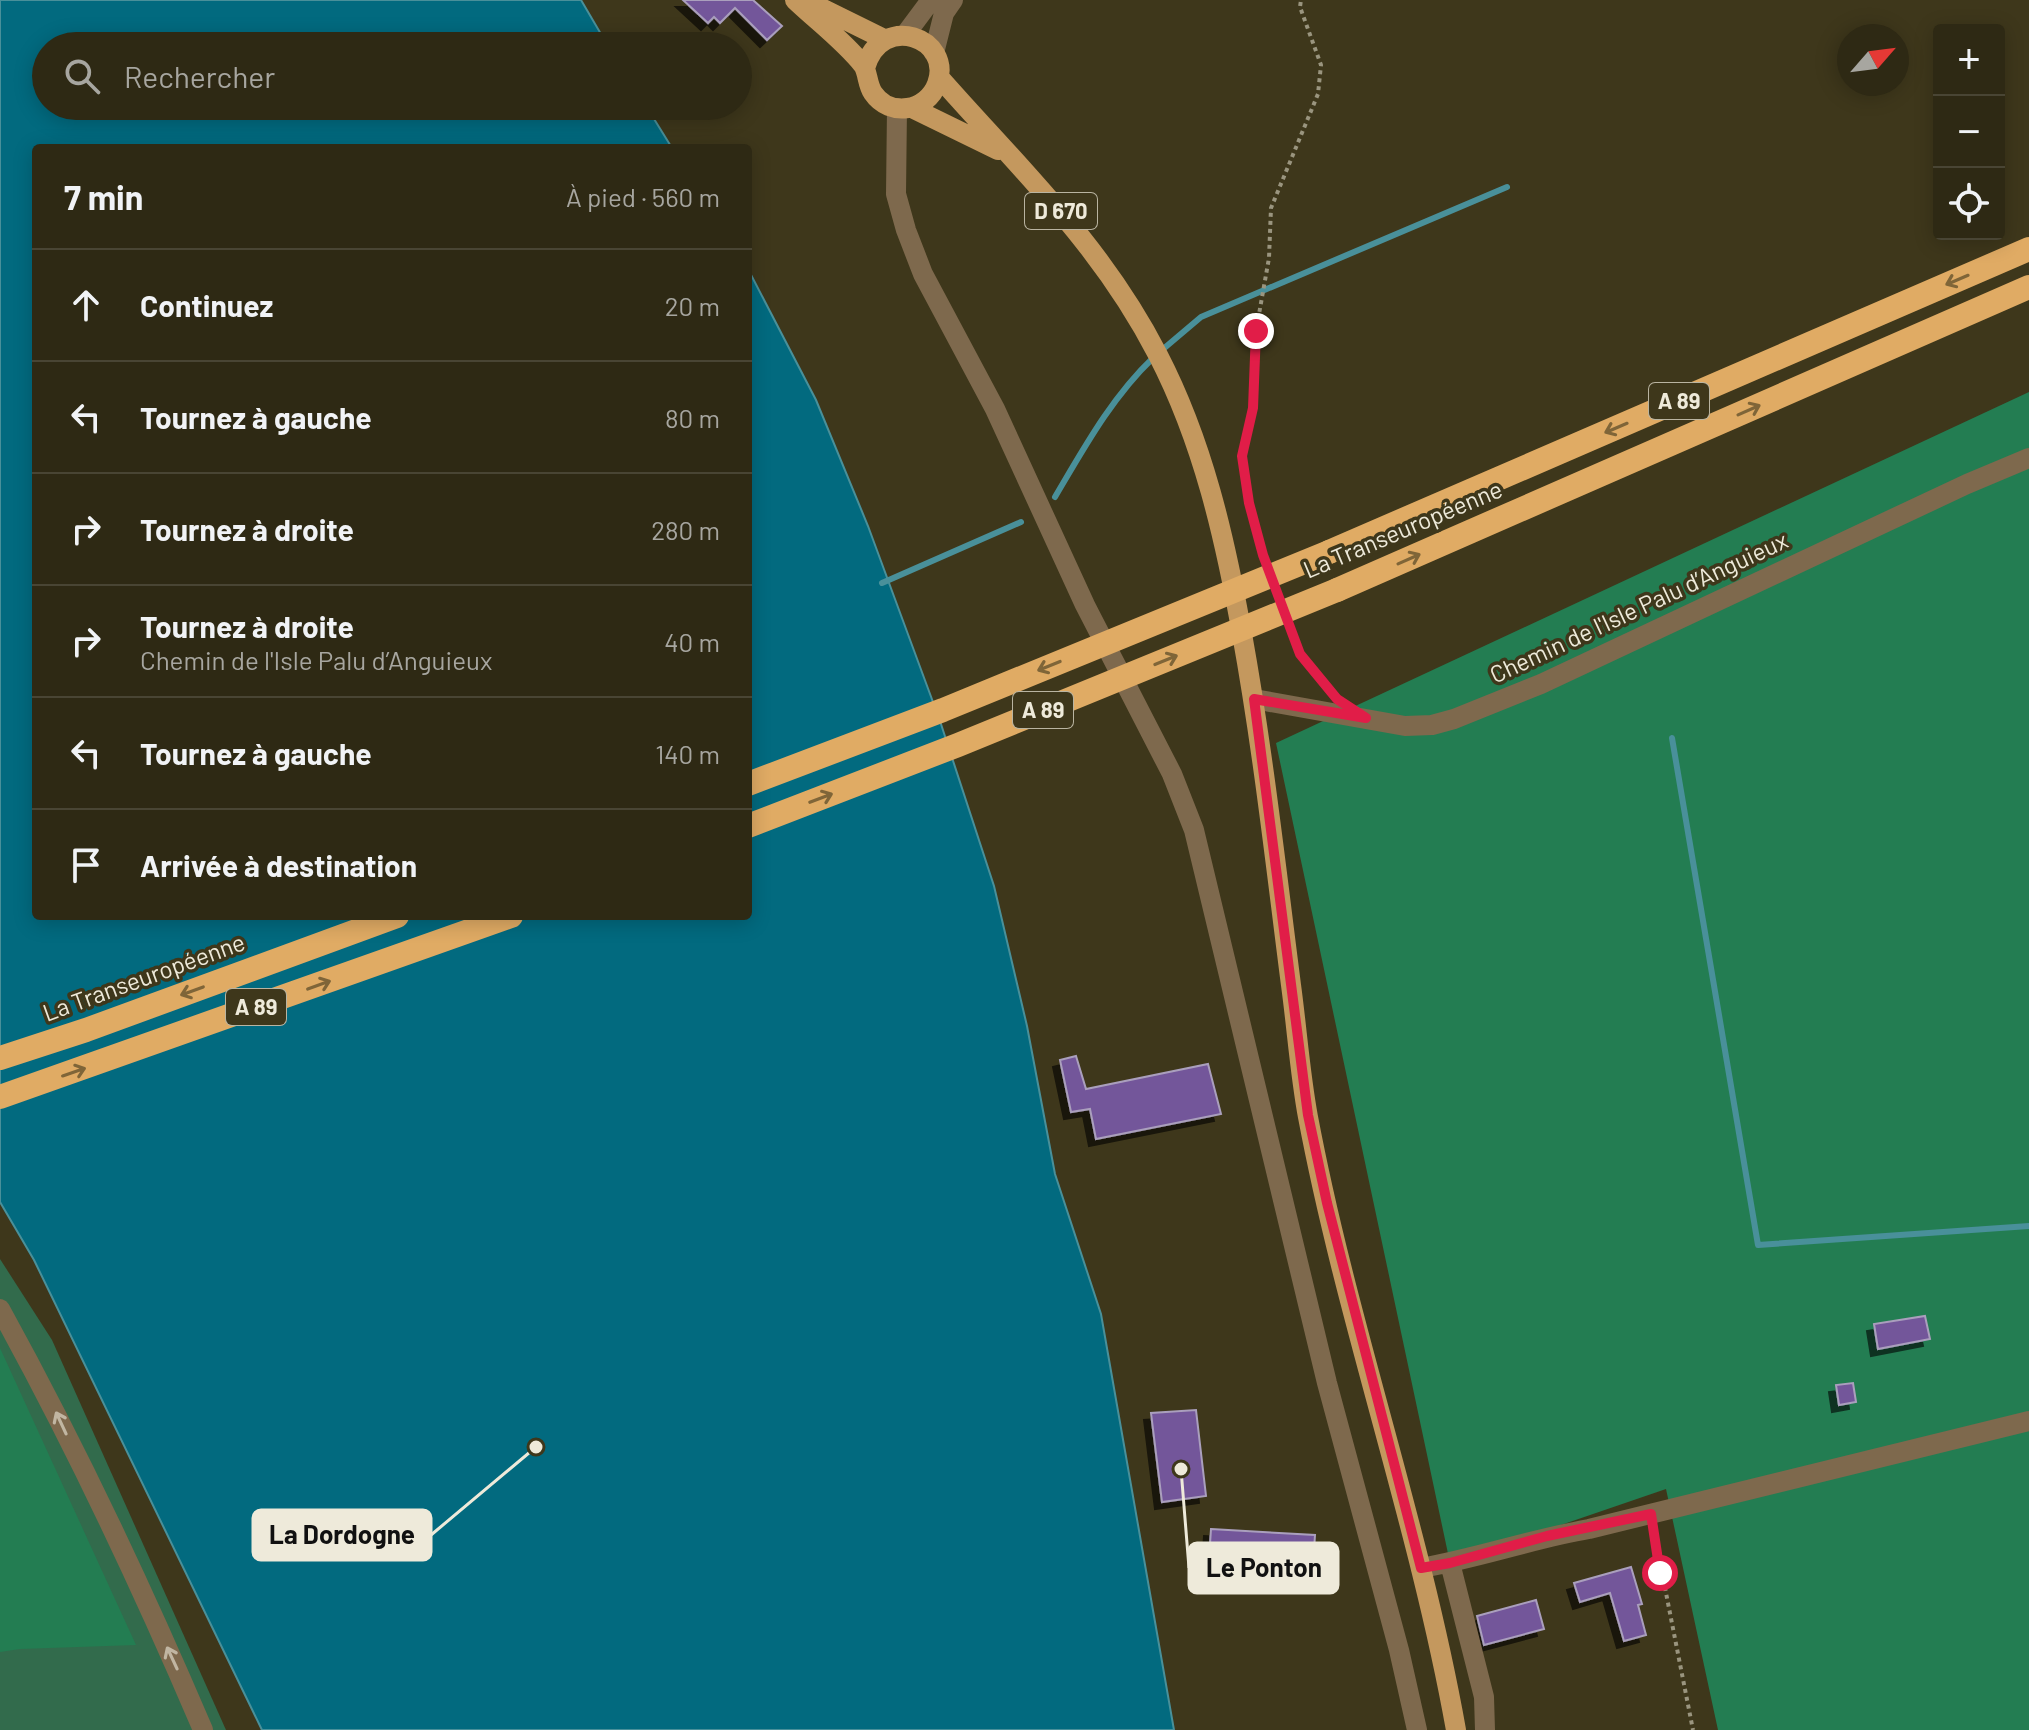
<!DOCTYPE html>
<html lang="fr">
<meta charset="utf-8">
<style>
body{margin:0;font-family:Barlow,sans-serif;background:#36311d;color:#f1f3f6}
.controls{position:absolute;right:24px;top:24px;display:grid;overflow:hidden;border-radius:8px;box-shadow:0 4px 20px #0003}
.controls button{width:72px;height:72px;display:grid;place-items:center;padding:0;border:0;border-bottom:2px solid #494534;background:#2e2914;color:#f1f3f6;font:40px sans-serif}
.compass{position:absolute;left:1837px;top:24px;width:72px;height:72px;border-radius:50%;background:#2e2914;box-shadow:0 4px 20px #0003;rotate:62deg}
.stop{position:absolute;width:24px;height:24px;margin:-18px;border:6px solid #e11d48;border-radius:50%;background:#fff}
.stop.end{background:#e11d48;border-color:#fff;box-shadow:0 2px 8px #0008}
.list{margin:0;padding:0;list-style:none}
h2{display:flex;justify-content:space-between;align-items:center;height:104px;margin:0;padding:0 32px;font-size:34px}
h2 small{font-size:26px;font-weight:400;color:#a7a6a0}
.list li{display:grid;grid-template-columns:52px 1fr auto;gap:24px;align-items:center;box-sizing:border-box;height:112px;padding:0 32px;border-top:2px solid #494534}
.list b{display:block;font-size:30px;white-space:nowrap}
.list p{margin:0;font-size:26px;white-space:nowrap;color:#a7a6a0}
.list em{font-size:26px;font-style:normal;color:#a7a6a0}
.icon{flex:none;width:44px;height:44px;fill:none;stroke:currentColor;stroke-width:2;stroke-linecap:round;stroke-linejoin:round}
.map{position:relative;flex:none;width:2029px;height:1730px;overflow:hidden}
.search{position:absolute;background:#2e2914;box-shadow:0 4px 20px #0003;left:32px;top:32px;width:720px;height:88px;display:flex;align-items:center;gap:20px;box-sizing:border-box;padding:0 28px;border-radius:44px;color:#a7a6a0;font-size:30px}
.panel{position:absolute;background:#2e2914;box-shadow:0 4px 20px #0003;left:32px;top:144px;width:720px;height:776px;border-radius:8px}
.map>svg:first-child{display:block}
</style>
<div class="map">
<svg width="2029" height="1730" viewBox="0 0 2029 1730">
<defs>
<filter id="shadow"><feDropShadow dx="-7" dy="7" stdDeviation="0" flood-color="#0009"/></filter>
</defs>
<rect width="100%" height="100%" fill="#3e371b"/>
<!-- green -->
<path fill="#326b4c" d="M0,1259L52,1340L226,1730H0Z"/>
<!-- forest -->
<path fill="#237d52" d="M2029,392V1730H1718L1666,1489L1450,1563L1276,743Z
M0,1348L136,1645L20,1649L0,1652Z"/>
<!-- water -->
<path fill="#026a7f" stroke="#49909a" stroke-width="2" d="M0,0H581L608,46H46V106H646L672,148H36V916H748V269L816,400L868,526L940,721L994,886L1027,1026L1055,1174L1101,1314L1174,1730H262L34,1260L0,1202Z"/>
<g fill="none" stroke-linecap="round" stroke-linejoin="round">
<!-- stream -->
<path stroke="#49909a" stroke-width="6" d="M1162,350L1201,317L1507,187
M1055,497C1084,448 1112,397 1153,358
M882,583L1021,522
M1672,738L1758,1245L2029,1226"/>
</g>
<!-- building -->
<path fill="#73569a" stroke="#aa9fbd" stroke-width="2" filter="url(#shadow)" d="M683,0H753L782,26L767,40L735,8L720,23L714,17L708,23Z
M1076,1056L1086,1089L1208,1064L1221,1114L1096,1139L1090,1109L1071,1112L1060,1060Z
M1925,1316L1930,1339L1878,1349L1874,1324Z
M1853,1383L1856,1402L1839,1405L1836,1385Z
M1196,1410L1206,1496L1162,1502L1151,1413Z
M1211,1529L1315,1535L1313,1566L1209,1559Z
M1631,1567L1642,1604L1638,1605L1646,1635L1624,1641L1610,1593L1580,1602L1574,1583Z
M1536,1600L1544,1629L1484,1645L1477,1616Z"/>
<g fill="none" stroke-linecap="round" stroke-linejoin="round">
<!-- path -->
<path stroke="#9a957f" stroke-width="4" stroke-dasharray="4 4" stroke-linecap="butt" d="M1263,556L1249,503L1242,456L1253,408L1256,331L1269,258L1271,208L1318,94L1321,65L1300,7L1301,0
M1292,631L1300,654L1333,693
M1654,1532L1693,1730"/>
<!-- minor -->
<path stroke="#7e694d" stroke-width="20" d="M905,35L931,0
M934,53L944,13L953,0
M897,108L896,194L906,230L923,274L995,409L1085,605L1172,774L1194,830L1327,1383L1399,1650L1417,1730
M1254,699L1405,726L1432,725L1454,719L1541,684L1967,484L2029,458
M0,1309C75,1445 142,1587 203,1730
M1450,1563L1484,1697L1485,1730
M1421,1568C1478,1558 1532,1539 1589,1529L2029,1421"/>
<!-- major -->
<path stroke="#c4985e" stroke-width="20" d="M795,0C817,21 844,41 863,65C868,72 867,84 873,93C890,118 927,111 937,84C954,38 881,11 865,68
M805,0L884,39
M939,77C1020,169 1101,244 1158,355C1203,442 1225,538 1242,634C1263,750 1276,868 1291,985C1297,1029 1300,1074 1308,1117C1347,1324 1419,1523 1456,1730
M912,108L998,150"/>
<!-- highway -->
<path stroke="#e0ab64" stroke-width="24" d="M1329,552L2029,249
M1337,590L2029,287
M0,1058L86,1030L397,916
M0,1097L511,916"/>
<!-- highway-bridge -->
<path stroke="#e0ab64" stroke-width="24" d="M748,784L943,710L1329,552
M748,826L958,745L1337,590"/>
</g>
<!-- one-way arrows -->
<defs><path id="oneway-shaft" d="M-6 0H5M1.5-3L5.5 0L1.5 3" fill="none" stroke-width="1.6" stroke-linecap="round" stroke-linejoin="round" transform="scale(2)"/></defs>
<g stroke="#7f6538">
<use href="#oneway-shaft" transform="translate(1957 280) rotate(157)"/>
<use href="#oneway-shaft" transform="translate(1749 410) rotate(-24)"/>
<use href="#oneway-shaft" transform="translate(1616 428) rotate(157)"/>
<use href="#oneway-shaft" transform="translate(1409 559) rotate(-24)"/>
<use href="#oneway-shaft" transform="translate(1166 660) rotate(-22)"/>
<use href="#oneway-shaft" transform="translate(1049 666) rotate(158)"/>
<use href="#oneway-shaft" transform="translate(821 798) rotate(-21)"/>
<use href="#oneway-shaft" transform="translate(319 985) rotate(-20)"/>
<use href="#oneway-shaft" transform="translate(192 991) rotate(160)"/>
<use href="#oneway-shaft" transform="translate(74 1072) rotate(-19)"/>
</g>
<g stroke="#c1b6a2">
<use href="#oneway-shaft" transform="translate(61 1423) rotate(-115)"/>
<use href="#oneway-shaft" transform="translate(172 1658) rotate(-115)"/>
</g>
<g fill="none" stroke-linecap="round" stroke-linejoin="round">
<!-- route -->
<path stroke="#e11d48" stroke-width="10" d="M1256,331L1253,408L1242,456L1249,503L1263,555L1300,654L1337,699L1366,718L1254,699L1308,1115L1327,1203L1421,1568L1450,1563L1547,1536L1651,1514L1660,1573"/>
</g>
<g text-anchor="middle" stroke-width="7" stroke-linejoin="round" paint-order="stroke">
<!-- shield labels -->
<g fill="#3e371b" stroke="#b9b4a1" stroke-width="2">
<rect x="1025" y="193" width="72" height="36" rx="6"/>
<rect x="1649" y="383" width="60" height="36" rx="6"/>
<rect x="1013" y="692" width="60" height="36" rx="6"/>
<rect x="226" y="989" width="60" height="36" rx="6"/>
</g>
<g font-size="22" font-weight="bold" fill="#eeeada">
<text x="1061" y="219">D 670</text>
<text x="1679" y="409">A 89</text>
<text x="1043" y="718">A 89</text>
<text x="256" y="1015">A 89</text>
</g>
<!-- street labels -->
<g font-size="24" fill="#eeeada" stroke="#3e371b">
<text transform="translate(1403 530) rotate(-23)" y="8">La Transeuropéenne</text>
<text transform="translate(1639 608) rotate(-25)" y="8">Chemin de l'Isle Palu d’Anguieux</text>
<text transform="translate(144 978) rotate(-20)" y="8">La Transeuropéenne</text>
</g>
</g>
<!-- callouts -->
<path fill="none" stroke="#eeeada" stroke-width="3" d="M536 1447L431 1535M1181 1469L1189 1568"/>
<g fill="#eeeada" stroke="#3e371b" stroke-width="3">
<circle cx="536" cy="1447" r="8"/>
<circle cx="1181" cy="1469" r="8"/>
</g>
<g fill="#eeeada" stroke="#eeeada" stroke-width="3">
<rect x="253" y="1510" width="178" height="50" rx="8"/>
<rect x="1189" y="1543" width="149" height="50" rx="8"/>
</g>
<g font-size="26" text-anchor="middle" font-weight="bold" fill="#111">
<text x="342" y="1544">La Dordogne</text>
<text x="1264" y="1577">Le Ponton</text>
</g>
</svg>
<div class="controls">
<button>+</button>
<button>−</button>
<button><svg class="icon" aria-label="locate" viewBox="0 0 24 24"><circle cx="12" cy="12" r="6"/><path d="M12 2v4M12 18v4M2 12h4M18 12h4"/></svg></button>
</div>
<svg class="compass" viewBox="-18 -18 36 36"><path d="M0-13l5 13h-10z" fill="#e53935"/><path d="M0 13l5-13h-10z" fill="#a7a6a0"/></svg>
<div class="stop" style="left:1660px;top:1573px"></div>
<div class="stop end" style="left:1256px;top:331px"></div>
<div class="search"><svg class="icon" aria-label="search" viewBox="0 0 24 24"><circle cx="10" cy="10" r="6"/><path d="M15 15l6 6"/></svg>Rechercher</div>
<section class="panel">
<h2>7 min<small>À pied · 560 m</small></h2>
<ul class="list">
<li><svg class="icon" aria-label="ahead" viewBox="0 0 24 24"><path d="M12 20V5M6 11l6-6 6 6"/></svg><div><b>Continuez</b></div><em>20 m</em></li>
<li><svg class="icon" aria-label="left" viewBox="0 0 24 24"><path d="M17 20v-9H6M10 6l-5 5 5 5"/></svg><div><b>Tournez à gauche</b></div><em>80 m</em></li>
<li><svg class="icon" aria-label="right" viewBox="0 0 24 24"><path d="M7 20v-9h11M14 6l5 5-5 5"/></svg><div><b>Tournez à droite</b></div><em>280 m</em></li>
<li><svg class="icon" aria-label="right" viewBox="0 0 24 24"><path d="M7 20v-9h11M14 6l5 5-5 5"/></svg><div><b>Tournez à droite</b><p>Chemin de l'Isle Palu d’Anguieux</p></div><em>40 m</em></li>
<li><svg class="icon" aria-label="left" viewBox="0 0 24 24"><path d="M17 20v-9H6M10 6l-5 5 5 5"/></svg><div><b>Tournez à gauche</b></div><em>140 m</em></li>
<li><svg class="icon" aria-label="arrive" viewBox="0 0 24 24"><path d="M6 21V4h12l-3 4 3 4H6"/></svg><div><b>Arrivée à destination</b></div></li>
</ul>
</section>
</div>
